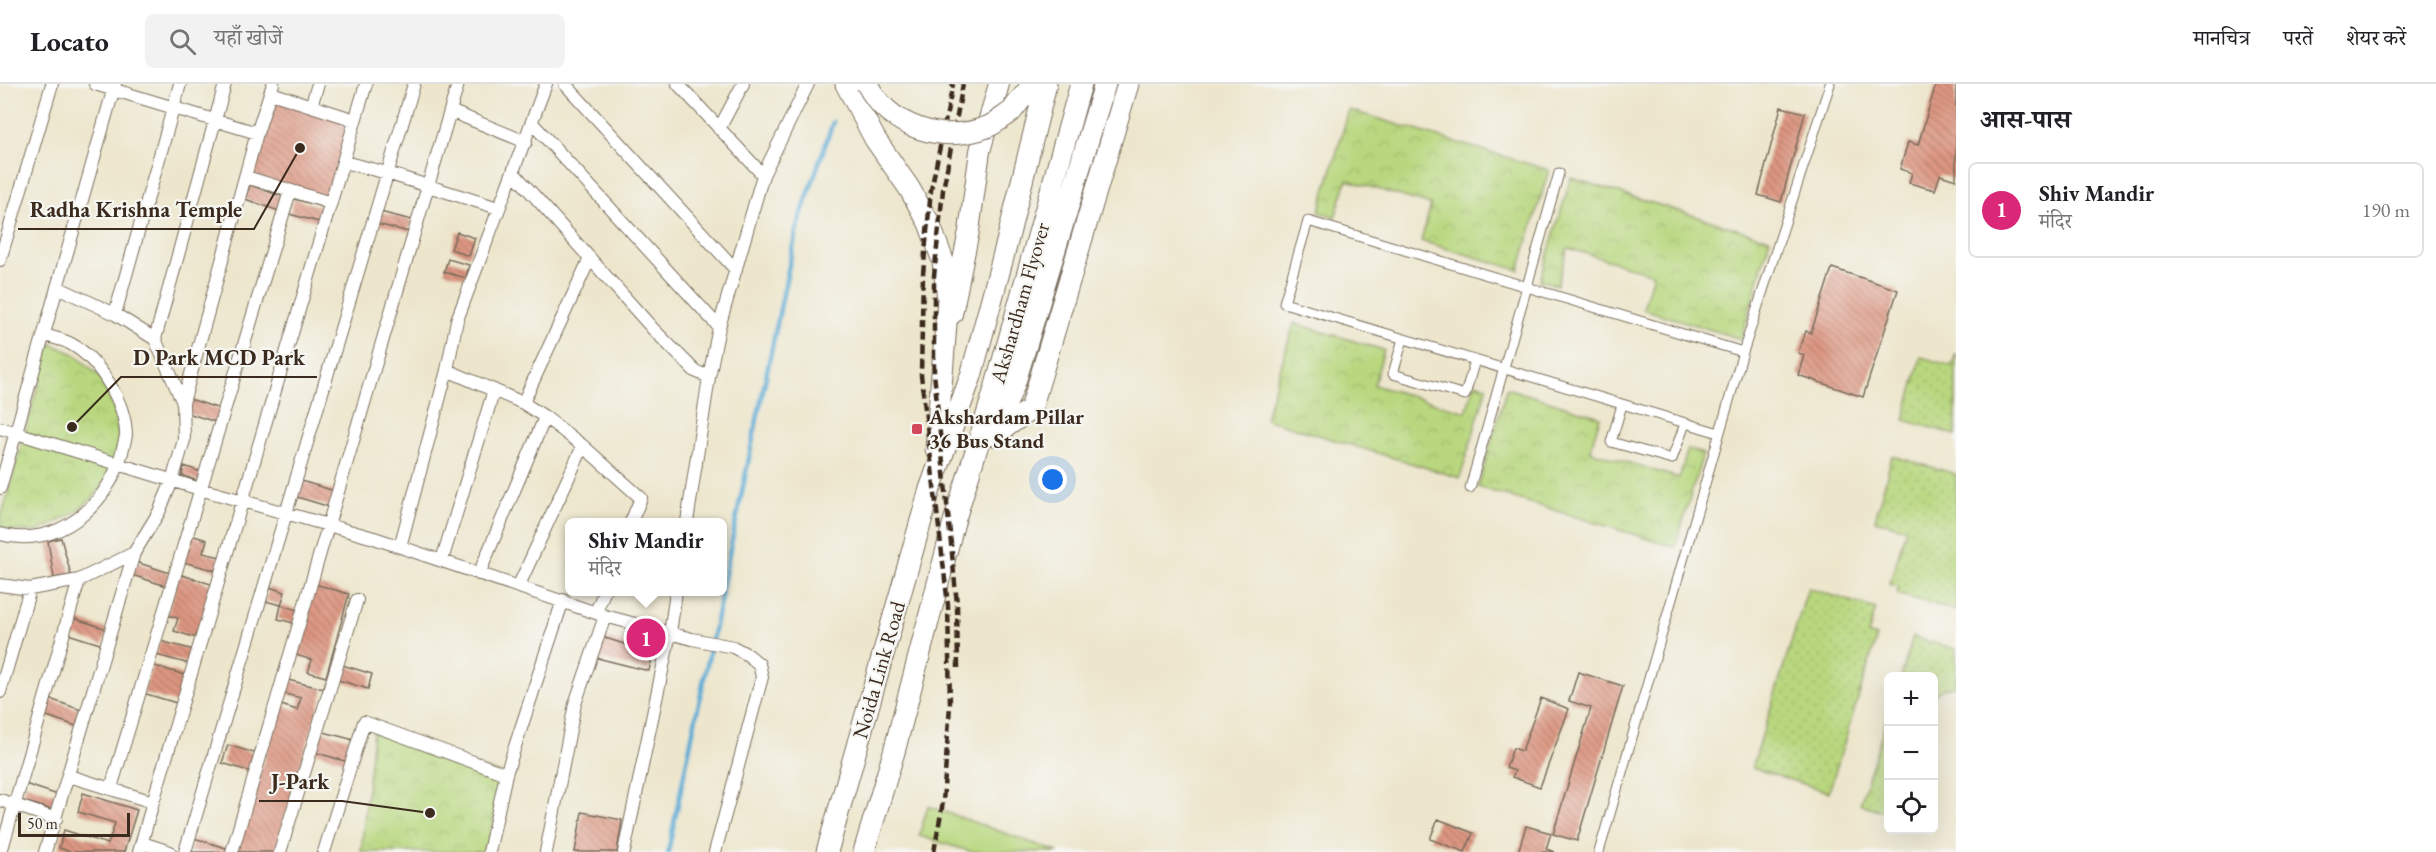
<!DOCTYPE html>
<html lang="hi">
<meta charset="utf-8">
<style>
body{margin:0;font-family:"EB Garamond","Noto Serif Devanagari",serif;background:#f2f2f2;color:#202124}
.controls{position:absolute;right:18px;bottom:18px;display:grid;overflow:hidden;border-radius:9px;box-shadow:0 6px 24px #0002}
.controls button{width:54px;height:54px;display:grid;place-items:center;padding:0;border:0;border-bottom:2px solid #e0e0e0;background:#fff;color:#202124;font:30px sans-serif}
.scale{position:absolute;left:18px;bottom:15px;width:112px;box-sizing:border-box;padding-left:6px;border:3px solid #3b2a1e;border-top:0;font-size:16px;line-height:21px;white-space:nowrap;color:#3b2a1e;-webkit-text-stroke:4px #f6f6f2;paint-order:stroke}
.you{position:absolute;left:1053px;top:396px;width:21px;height:21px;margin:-15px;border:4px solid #fff;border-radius:50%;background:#1a73e8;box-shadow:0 0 0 9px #1a73e833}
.badge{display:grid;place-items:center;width:39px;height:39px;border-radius:50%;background:#db2777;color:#fff;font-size:20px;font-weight:700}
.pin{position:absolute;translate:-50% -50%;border:3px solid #fff;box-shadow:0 2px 6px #0006}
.popup{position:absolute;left:565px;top:434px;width:162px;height:78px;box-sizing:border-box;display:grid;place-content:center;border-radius:9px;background:#fff;filter:drop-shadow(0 2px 4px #0005);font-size:20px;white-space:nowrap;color:#757577}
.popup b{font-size:22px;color:#202124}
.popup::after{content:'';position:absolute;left:50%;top:100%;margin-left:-12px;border:12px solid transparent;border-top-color:#fff}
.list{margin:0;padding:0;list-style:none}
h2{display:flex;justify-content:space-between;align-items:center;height:78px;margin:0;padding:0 24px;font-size:26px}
h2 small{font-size:20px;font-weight:400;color:#757577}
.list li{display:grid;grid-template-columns:39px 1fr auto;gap:18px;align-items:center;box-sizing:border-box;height:96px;margin:0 12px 12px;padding:0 12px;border:2px solid #e0e0e0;border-radius:9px}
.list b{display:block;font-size:22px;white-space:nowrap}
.list p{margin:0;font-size:20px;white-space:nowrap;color:#757577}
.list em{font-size:20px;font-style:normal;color:#757577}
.icon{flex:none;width:33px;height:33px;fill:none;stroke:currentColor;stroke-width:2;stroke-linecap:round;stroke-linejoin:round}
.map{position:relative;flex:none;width:1956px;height:768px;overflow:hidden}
header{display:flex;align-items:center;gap:36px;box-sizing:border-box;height:84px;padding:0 30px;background:#fff;border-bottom:2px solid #e0e0e0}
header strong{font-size:28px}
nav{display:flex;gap:33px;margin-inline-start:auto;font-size:21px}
.search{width:420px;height:54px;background:#f2f2f2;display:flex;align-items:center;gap:15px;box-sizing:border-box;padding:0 21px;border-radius:9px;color:#757577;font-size:22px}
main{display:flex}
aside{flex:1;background:#fff}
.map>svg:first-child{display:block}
</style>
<header>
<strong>Locato</strong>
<div class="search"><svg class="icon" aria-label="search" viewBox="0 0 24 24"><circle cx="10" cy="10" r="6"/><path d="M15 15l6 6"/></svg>यहाँ खोजें</div>
<nav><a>मानचित्र</a><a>परतें</a><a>शेयर करें</a></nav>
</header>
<main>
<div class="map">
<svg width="1956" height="768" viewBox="0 0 1956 768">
<defs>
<pattern id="grass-dots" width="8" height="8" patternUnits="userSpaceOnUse" patternTransform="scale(1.5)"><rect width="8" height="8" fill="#b8d77e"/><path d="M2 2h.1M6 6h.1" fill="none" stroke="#9fb96c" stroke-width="1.8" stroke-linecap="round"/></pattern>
<pattern id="park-crowns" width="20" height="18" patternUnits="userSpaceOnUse" patternTransform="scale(1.5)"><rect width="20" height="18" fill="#b8d77e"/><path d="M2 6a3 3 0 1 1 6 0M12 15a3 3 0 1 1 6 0" fill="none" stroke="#9fb96c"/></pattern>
<pattern id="building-back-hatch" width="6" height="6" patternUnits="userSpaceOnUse" patternTransform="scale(1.5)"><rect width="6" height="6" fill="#dd9681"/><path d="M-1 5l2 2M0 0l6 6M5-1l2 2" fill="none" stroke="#b47b69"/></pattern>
</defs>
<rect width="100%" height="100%" fill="#f6f6f2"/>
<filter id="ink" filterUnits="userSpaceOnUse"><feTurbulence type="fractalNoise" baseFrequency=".0167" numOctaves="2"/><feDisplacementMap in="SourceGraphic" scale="12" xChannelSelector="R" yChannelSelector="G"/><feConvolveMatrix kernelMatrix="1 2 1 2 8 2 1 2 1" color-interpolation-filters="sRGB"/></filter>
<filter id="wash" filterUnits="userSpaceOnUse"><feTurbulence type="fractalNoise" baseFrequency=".008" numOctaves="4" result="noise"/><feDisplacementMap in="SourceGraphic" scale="24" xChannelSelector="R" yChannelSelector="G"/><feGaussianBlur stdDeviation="1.35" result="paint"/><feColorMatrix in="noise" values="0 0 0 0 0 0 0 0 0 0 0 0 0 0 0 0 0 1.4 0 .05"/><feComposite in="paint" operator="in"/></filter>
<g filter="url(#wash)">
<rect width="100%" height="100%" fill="#ede6cc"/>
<!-- grass -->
<path fill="url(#grass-dots)" stroke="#7a804e" stroke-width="1.5" d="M1956,269V351L1904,336L1921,273L1952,282Z
M1892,372L1956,390V527L1897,510L1899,503L1890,500L1906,445L1875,436Z
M1808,504L1876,525L1868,550L1877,553L1829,708L1752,684Z
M1913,553L1956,565V601L1943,605L1934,611V592H1901Z
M1888,631V729L1860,720Z"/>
<!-- park -->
<path fill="url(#park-crowns)" stroke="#7a804e" stroke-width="1.5" d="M1349,26L1549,86L1519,186L1421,157L1431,121L1347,96L1335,133L1319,128Z
M1571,94L1770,155L1741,255L1643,225L1653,190L1568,164L1557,201L1540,196Z
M1294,239L1384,266L1374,301L1466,328L1475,299L1487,303L1460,394L1265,335Z
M50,259L76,271L101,294L115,327L120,360L108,395L93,414L73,430L36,448L0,445V437Z
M1507,304L1600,333L1590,367L1679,394L1688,365L1703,370L1675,463L1478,403Z
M373,648L504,691L486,768H361Z"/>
<!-- pitch -->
<path fill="#b8d77e" stroke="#7a804e" stroke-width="1.5" d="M928,722L1058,768H972L919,752Z"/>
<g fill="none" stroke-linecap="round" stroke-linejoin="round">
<!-- stream -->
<path stroke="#5aabd5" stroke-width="4.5" d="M722,504L797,143L833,38
M668,768L722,508"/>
</g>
<g id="blocks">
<!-- building -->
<path fill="url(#building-back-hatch)" d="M1936,0H1956V96L1940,91L1935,106L1909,99L1912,89L1900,85L1908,58L1918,61Z
M273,14L350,38L326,115L249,90Z
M1781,23L1805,29L1781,118L1758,111Z
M250,101L284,113L279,127L245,115Z
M294,115L327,124L323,139L289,130Z
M380,128L412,136L409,148L377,140Z
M457,148L475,154L469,172L451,165Z
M448,175L469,181L466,194L444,188Z
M1832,184L1898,206L1863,313L1798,291L1804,271L1798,269L1806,247L1811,249Z
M187,314L223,326L219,339L184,328Z
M184,382L204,389L200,398L182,391Z
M301,397L335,407L330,423L297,413Z
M191,451L207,456L203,469L221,473L218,487L183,478Z
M61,454L71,491L54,494L48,457Z
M136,478L170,489L166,502L132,491Z
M179,490L214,501L197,554L174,547L178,534L167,531Z
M315,500L349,510L326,593L308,588L312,576L296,571Z
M269,503L285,508L281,521L265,517Z
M281,521L298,526L294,539L278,535Z
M73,534L107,545L103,561L68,550Z
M602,553L653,569L649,587L597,574Z
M160,557L194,566L190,580L156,571Z
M339,580L372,590L368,605L335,595Z
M152,581L188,592L180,620L143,609Z
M1578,588L1623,602L1577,757L1553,750L1591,624L1569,617Z
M288,596L324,605L275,768H236L281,621L297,626L301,614L285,610Z
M1541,614L1569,625L1540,703L1512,693L1515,687L1506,684L1513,664L1522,667Z
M50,615L84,627L79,643L44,631Z
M320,647L354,656L348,678L314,668Z
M228,661L261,671L255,689L222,679Z
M25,700L58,711L53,726L20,716Z
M83,709L137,726L124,768H71L59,764L64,746L108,760L115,739L78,728Z
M582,728L622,736L617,768H575Z
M1438,735L1473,749L1465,768L1430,755Z
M1526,742L1551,749L1546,765L1555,768H1518Z
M194,754L229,765L228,768H189Z"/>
</g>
</g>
<g filter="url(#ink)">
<use href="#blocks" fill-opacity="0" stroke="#796c5b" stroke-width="1.5"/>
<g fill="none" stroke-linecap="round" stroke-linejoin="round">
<!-- pedestrian casing -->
<g stroke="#796c5b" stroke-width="11">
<path id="pedestrian" d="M1403,255L1393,290L1465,311L1475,276
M1622,321L1611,358L1672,375L1685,340
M1719,349L1284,219L1308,137L1743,268
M1470,404L1559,89
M1599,768L1743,268L1830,0"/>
</g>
<!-- minor casing -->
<g stroke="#796c5b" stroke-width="14">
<path id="minor" d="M95,0L257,49
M565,0L736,186
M678,0L763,91
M271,9L355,36
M311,22L318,0
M450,27L526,58
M533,40L719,243
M719,45L743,0
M344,78L387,89L498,124
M513,88L653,245L695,287L709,293
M246,93L331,119
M0,176L52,0
M115,230L180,0
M155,255L225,0
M447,286L523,319L545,333L583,362L641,414L631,438
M183,319L257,49L273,0
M523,319L590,174
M0,344L200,405L374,454L605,532L692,555L733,563L748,571L759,580L762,593L715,768
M0,404L115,0
M687,438L709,293L719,243L763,91L808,0
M0,450C57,466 109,421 122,368C123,362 126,355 126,350C125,318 99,275 71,260C63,255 53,254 45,251
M400,463L447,286L457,236L546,0
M442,476L494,306
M479,490L545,333
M0,501L30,505L79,496L134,469L159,428L172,397L184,356L183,319L155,255L115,230L57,203
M519,501L583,362
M596,528L604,508
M0,608L30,505
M69,692L153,718L139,768
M111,704L290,107
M0,716L56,735
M153,718L366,0
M142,759L170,768
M1,768L79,496
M45,768L134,469
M185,768L414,0
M232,768L458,0
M280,768L357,516
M324,768L364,638L506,690
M489,768L506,690L563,516
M546,768L575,620L605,532
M624,768L670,549L676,508"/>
</g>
<!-- primary casing -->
<g stroke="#796c5b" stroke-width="22">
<path id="primary" d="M952,230L969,147L980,67L999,0"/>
</g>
<!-- trunk casing -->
<g stroke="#796c5b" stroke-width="23">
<path id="trunk" d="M846,0L875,55L909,104L929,139L943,177L948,215L936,365
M1011,28L1033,0
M996,344L1014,301L1105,0
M994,351L1031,325L1128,0
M827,768L930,405L971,292L1006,162L1046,0
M864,768L894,668L954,438L995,305L1081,0"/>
</g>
<!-- pedestrian -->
<use href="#pedestrian" stroke="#fff" stroke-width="9"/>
<!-- minor -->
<use href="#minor" stroke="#fff" stroke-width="12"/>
<!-- primary -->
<use href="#primary" stroke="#fff" stroke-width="20"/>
<!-- trunk -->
<use href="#trunk" stroke="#fff" stroke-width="21"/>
<!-- rail -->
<path stroke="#3b2a1e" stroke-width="4.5" stroke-dasharray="9 4.5" stroke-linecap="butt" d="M958,584L957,520L934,289V192L943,106L963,0
M934,768L943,718L950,621L948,521L921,291L923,190L931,106L953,0"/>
<!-- trunk-bridge casing -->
<g stroke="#796c5b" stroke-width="23" stroke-linecap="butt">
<path id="trunk-bridge" d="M867,0C889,44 943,60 987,43C995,40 1003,33 1011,28"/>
</g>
<!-- trunk-bridge -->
<use href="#trunk-bridge" stroke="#fff" stroke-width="21"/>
</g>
</g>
<!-- markers -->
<rect fill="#d1495b" stroke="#f6f6f2" stroke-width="2" x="911" y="339" width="12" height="12" rx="3"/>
<g text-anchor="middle" stroke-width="4.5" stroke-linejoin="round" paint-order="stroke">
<!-- street labels -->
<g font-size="21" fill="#3b2a1e" stroke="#f6f6f2">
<text transform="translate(1020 219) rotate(-74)" y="7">Akshardham Flyover</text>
<text transform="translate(879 586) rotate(-74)" y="7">Noida Link Road</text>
</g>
<!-- poi labels -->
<g font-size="21" font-weight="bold" fill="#3b2a1e" stroke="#f6f6f2" text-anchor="start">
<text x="929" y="340">Akshardam Pillar<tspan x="929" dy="24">36 Bus Stand</tspan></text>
</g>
</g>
<!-- callouts -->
<path fill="none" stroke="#3b2a1e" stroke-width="2" d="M300 64L254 145H18M72 343L121 293H317M430 729L342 717H259"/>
<g fill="#3b2a1e" stroke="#f6f6f2" stroke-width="2">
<circle cx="300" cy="64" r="6"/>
<circle cx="72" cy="343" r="6"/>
<circle cx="430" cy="729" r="6"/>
</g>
<g font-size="22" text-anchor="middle" font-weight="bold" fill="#3b2a1e" stroke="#f6f6f2" stroke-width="4.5" stroke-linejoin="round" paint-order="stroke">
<text x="136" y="133">Radha Krishna Temple</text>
<text x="219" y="281">D Park MCD Park</text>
<text x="300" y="705">J-Park</text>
</g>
</svg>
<div class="controls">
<button>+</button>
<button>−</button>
<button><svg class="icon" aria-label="locate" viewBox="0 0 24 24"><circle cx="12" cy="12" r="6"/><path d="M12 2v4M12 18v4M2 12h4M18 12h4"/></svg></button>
</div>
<div class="scale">50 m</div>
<div class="you"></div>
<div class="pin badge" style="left:646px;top:554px">1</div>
<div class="popup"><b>Shiv Mandir</b>मंदिर</div>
</div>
<aside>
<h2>आस-पास<small></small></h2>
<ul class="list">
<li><span class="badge">1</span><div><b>Shiv Mandir</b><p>मंदिर</p></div><em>190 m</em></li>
</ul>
</aside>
</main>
